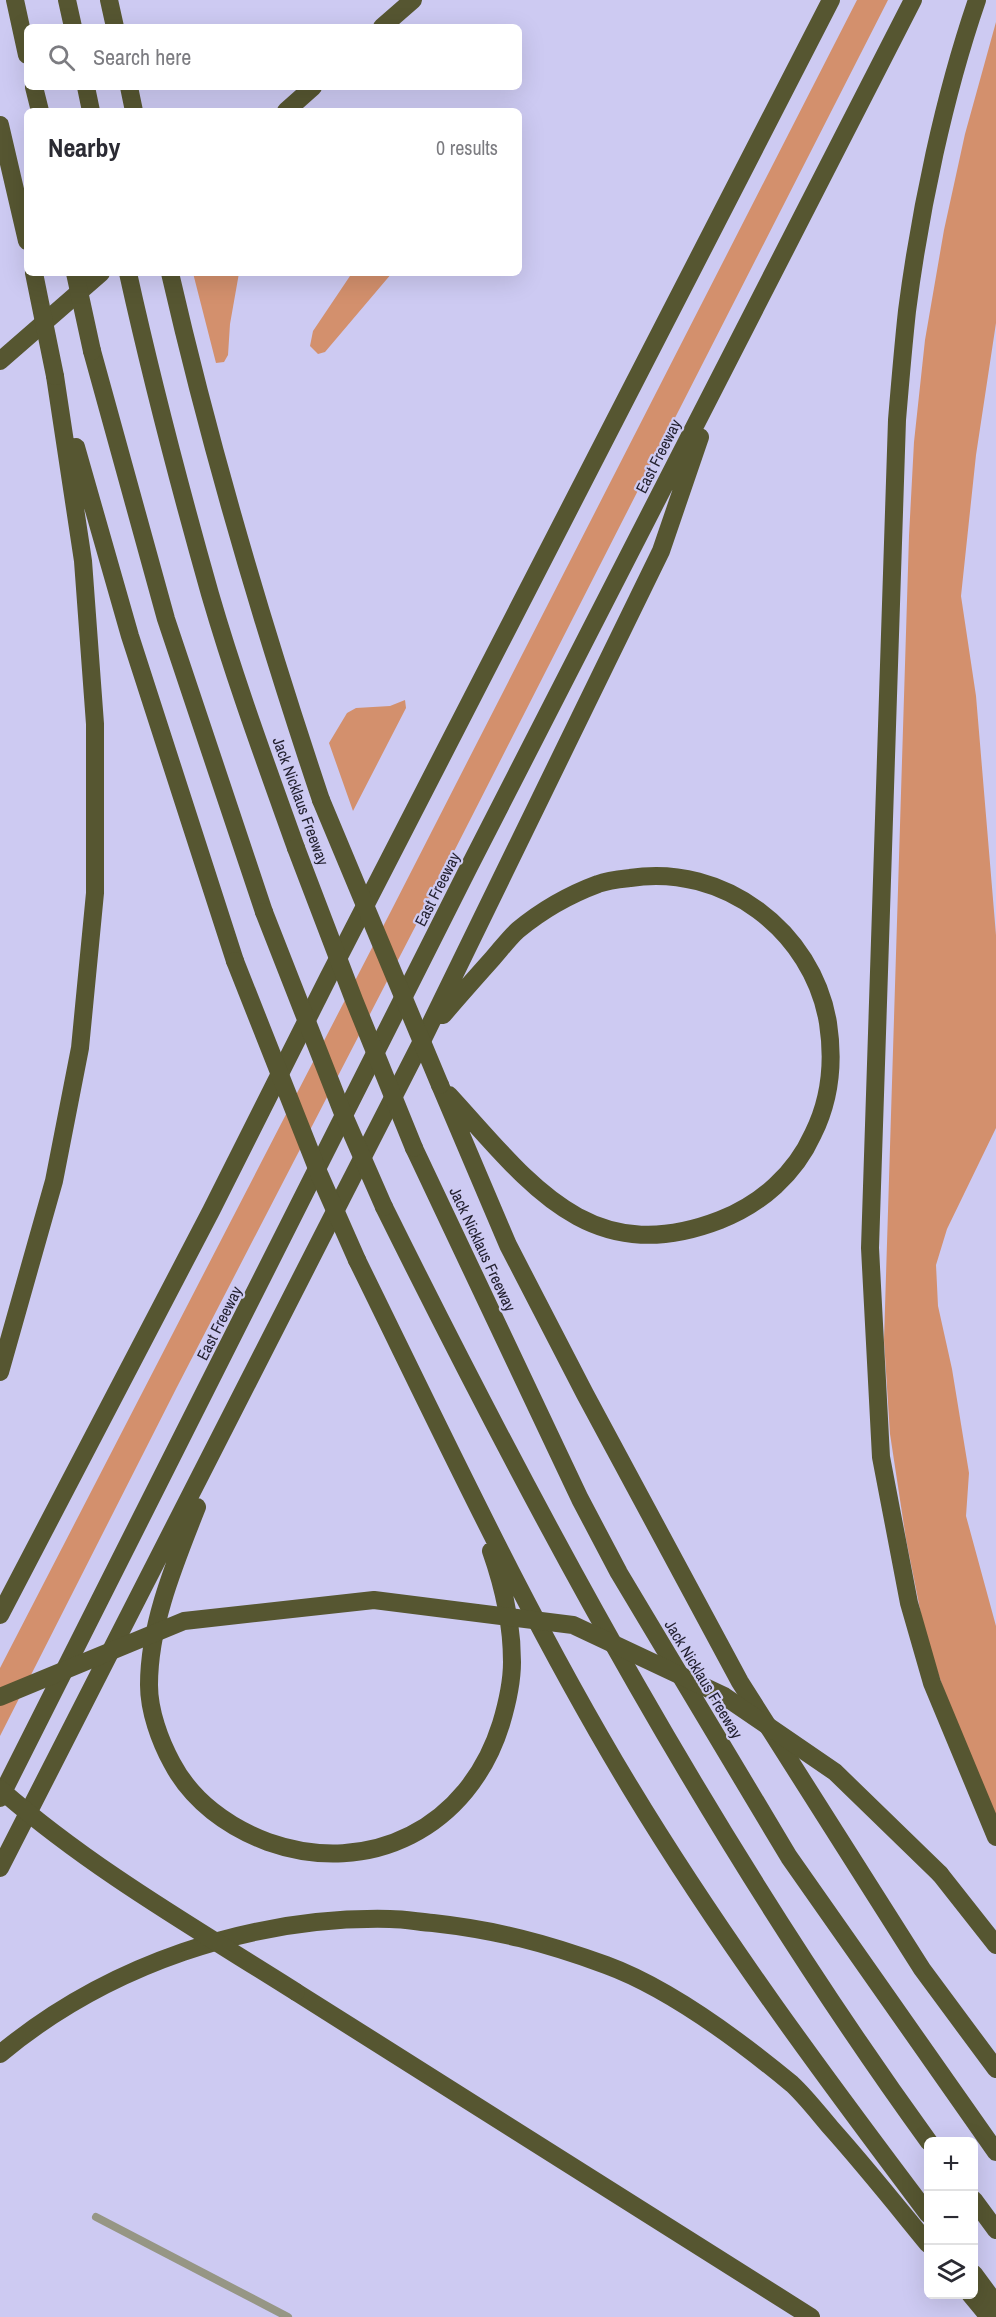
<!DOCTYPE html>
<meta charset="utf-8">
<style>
body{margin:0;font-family:"Archivo Narrow",sans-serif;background:#f7f7f7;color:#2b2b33}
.controls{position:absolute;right:18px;bottom:18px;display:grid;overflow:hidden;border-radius:9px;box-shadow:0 6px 24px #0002}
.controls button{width:54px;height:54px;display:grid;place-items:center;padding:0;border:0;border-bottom:2px solid #e1e1e2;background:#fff;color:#2b2b33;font:30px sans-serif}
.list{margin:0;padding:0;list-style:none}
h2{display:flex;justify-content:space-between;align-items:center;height:78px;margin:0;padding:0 24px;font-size:26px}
h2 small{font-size:20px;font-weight:400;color:#7c7c81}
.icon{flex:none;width:33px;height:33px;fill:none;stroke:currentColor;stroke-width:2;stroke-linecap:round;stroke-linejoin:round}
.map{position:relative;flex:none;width:996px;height:2317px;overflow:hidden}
.search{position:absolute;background:#fff;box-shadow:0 6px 24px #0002;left:24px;top:24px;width:498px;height:66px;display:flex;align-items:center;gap:15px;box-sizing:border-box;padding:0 21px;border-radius:9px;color:#7c7c81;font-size:22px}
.panel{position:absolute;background:#fff;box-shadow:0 6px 24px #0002;left:24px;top:108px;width:498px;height:168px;border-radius:9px}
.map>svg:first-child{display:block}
</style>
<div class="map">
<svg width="996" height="2317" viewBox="0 0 996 2317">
<rect width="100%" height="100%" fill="#cdcaf2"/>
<!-- green -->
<path fill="#d3906d" d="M857,0H888L443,873L177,1387L0,1736V1668L390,913Z
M996,22V323L976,455L961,596L976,696L996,935V1128L947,1229L936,1265L938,1306L952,1369L969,1473L966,1516L996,1626V1818L970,1764L926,1639L906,1539L890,1434L884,1340L909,536L914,442L925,340L944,230L965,134Z
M193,273H239L230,324L228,355L224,362L216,363Z
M352,273H392L325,352L318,354L310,346L313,331Z
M405,700L406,708L353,811L329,743L347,713L356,708L390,706Z"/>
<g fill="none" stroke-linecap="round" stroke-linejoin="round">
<!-- service -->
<path stroke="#969685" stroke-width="8" d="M96,2217L288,2317"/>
<!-- motorway -->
<path stroke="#565631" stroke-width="18" d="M15,0L27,55
M67,0L73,27
M109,0L115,27
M977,0C944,96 920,210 907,311C903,348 900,384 897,420L870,1248L881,1457L909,1603L932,1683L996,1837
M382,27L413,0
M34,87L40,111
M86,87L91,111
M129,87L134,111
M286,111L313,87
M0,125L27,241
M128,273C152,381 180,488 210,594C235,680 266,764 296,848
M170,273C211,451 263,627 321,800
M92,351L166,619L264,912
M0,361L101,273
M76,447L130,636L235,961
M443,1015C459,996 476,977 493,958C501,949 509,938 518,930C541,911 571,894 598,884C608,880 620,879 630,878C723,863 813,931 828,1023C834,1062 831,1098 813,1134C795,1174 761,1204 720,1220C588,1271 528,1181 449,1095
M440,1085L508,1245L585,1394L740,1682L922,1969L996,2069
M414,1148L580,1499L619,1573L789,1857L996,2152
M384,1207C544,1530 717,1849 929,2142
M357,1260C444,1437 528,1618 630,1787C720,1936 824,2076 928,2214
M0,1372L54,1181L80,1048L95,893V724L83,561L55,376
M197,1507C175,1563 149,1624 149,1685C149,1711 160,1741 172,1763C192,1801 228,1827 268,1842C370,1878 469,1827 501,1724C507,1704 512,1683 512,1662C512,1626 503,1585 491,1551
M0,1615L211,1211L328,978L831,0
M0,1798L469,867L913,0
M0,1868L424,1037L661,551L700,437
M940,1874L996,1945
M296,1992L811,2317
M0,2054C107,1965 251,1916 390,1919C405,1919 419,1922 433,1923C496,1930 546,1943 606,1965C669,1988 740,2041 792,2084C806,2097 819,2114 831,2128C865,2166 896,2205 928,2244
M974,2200L996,2230
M974,2274L996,2304
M970,2294L989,2317"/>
<!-- motorway-bridge -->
<path stroke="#565631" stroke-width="18" d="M34,273L55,376
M75,273L92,351
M321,800L440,1085
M296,848L354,1000L414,1148
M264,912L342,1111L384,1207
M235,961L320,1176L357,1260
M0,1697L184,1621L374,1600L573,1625L724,1696L835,1772L940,1874
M0,1789C90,1868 195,1928 296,1992"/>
</g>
<g text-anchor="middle" stroke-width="4.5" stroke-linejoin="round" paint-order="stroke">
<!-- street labels -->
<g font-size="16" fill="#211f2e" stroke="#cdcaf2">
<text transform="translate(658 456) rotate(-63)" y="6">East Freeway</text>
<text transform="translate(301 801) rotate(70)" y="6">Jack Nicklaus Freeway</text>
<text transform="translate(437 889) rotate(-63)" y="6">East Freeway</text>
<text transform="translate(483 1249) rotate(65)" y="6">Jack Nicklaus Freeway</text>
<text transform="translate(219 1323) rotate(-63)" y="6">East Freeway</text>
<text transform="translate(704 1679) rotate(59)" y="6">Jack Nicklaus Freeway</text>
</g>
</g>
</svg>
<div class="controls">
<button>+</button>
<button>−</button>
<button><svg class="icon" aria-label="layers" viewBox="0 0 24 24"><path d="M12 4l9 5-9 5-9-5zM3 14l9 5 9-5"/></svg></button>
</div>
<div class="search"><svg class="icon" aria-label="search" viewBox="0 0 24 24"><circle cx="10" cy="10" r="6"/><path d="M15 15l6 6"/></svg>Search here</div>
<section class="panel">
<h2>Nearby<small>0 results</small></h2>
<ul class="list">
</ul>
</section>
</div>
